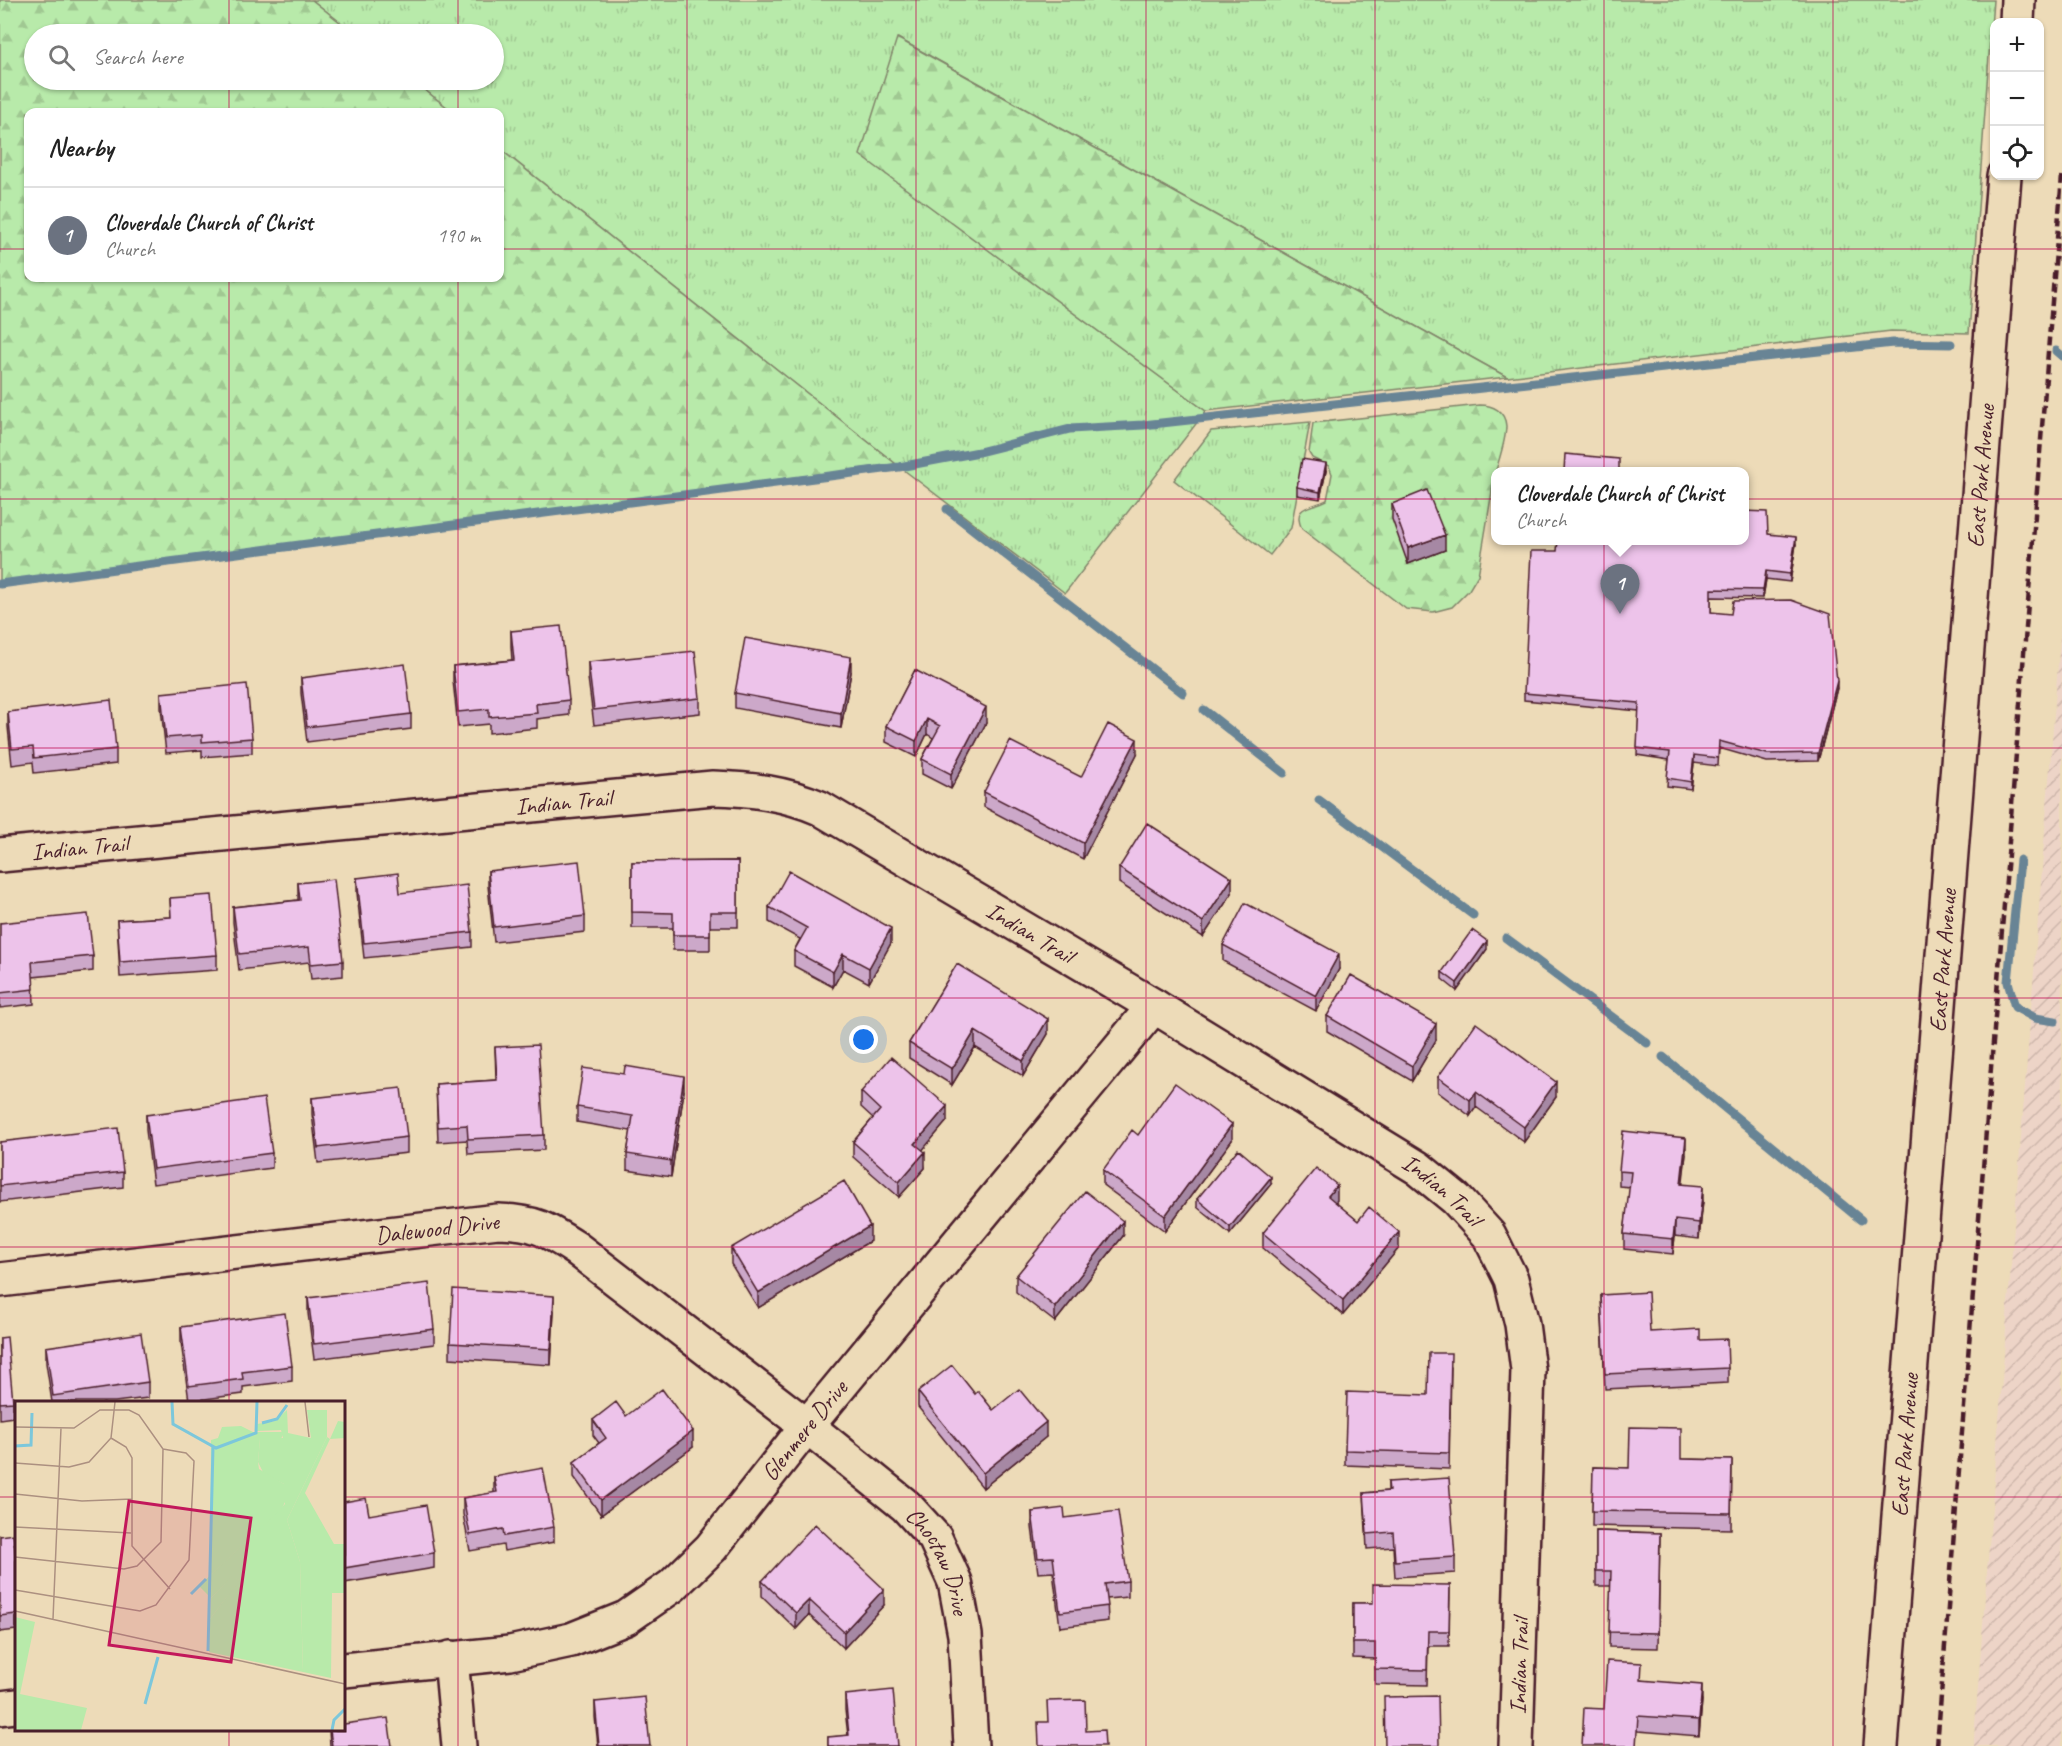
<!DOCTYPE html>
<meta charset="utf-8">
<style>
body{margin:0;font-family:Caveat,sans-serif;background:#f6f6f6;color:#222}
.controls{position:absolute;right:18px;top:18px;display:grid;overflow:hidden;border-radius:12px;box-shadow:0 2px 4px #0004}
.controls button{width:54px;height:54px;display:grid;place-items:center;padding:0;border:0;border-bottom:2px solid #e0e0e0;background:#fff;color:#222;font:30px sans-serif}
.you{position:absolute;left:864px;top:1040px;width:21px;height:21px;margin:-15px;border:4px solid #fff;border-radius:50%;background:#1a73e8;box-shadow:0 0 0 9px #1a73e833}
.badge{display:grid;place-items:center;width:39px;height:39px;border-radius:50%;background:#111827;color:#fff;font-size:20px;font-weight:700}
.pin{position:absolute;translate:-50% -50px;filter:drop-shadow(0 2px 3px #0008)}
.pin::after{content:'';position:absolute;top:32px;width:21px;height:18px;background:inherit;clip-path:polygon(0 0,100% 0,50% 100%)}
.popup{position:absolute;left:1491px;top:467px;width:258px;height:78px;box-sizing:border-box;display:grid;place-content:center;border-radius:12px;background:#fff;filter:drop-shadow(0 2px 4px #0005);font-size:20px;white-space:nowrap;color:#767676}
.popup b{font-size:22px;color:#222}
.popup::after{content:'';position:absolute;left:50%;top:100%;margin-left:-12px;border:12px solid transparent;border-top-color:#fff}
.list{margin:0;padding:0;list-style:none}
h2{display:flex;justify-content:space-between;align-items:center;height:78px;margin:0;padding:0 24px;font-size:26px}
h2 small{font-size:20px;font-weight:400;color:#767676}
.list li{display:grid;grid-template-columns:39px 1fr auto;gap:18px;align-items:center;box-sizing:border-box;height:96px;padding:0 24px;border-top:2px solid #e0e0e0}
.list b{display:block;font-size:22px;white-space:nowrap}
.list p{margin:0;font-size:20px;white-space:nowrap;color:#767676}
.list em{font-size:20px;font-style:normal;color:#767676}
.icon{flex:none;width:33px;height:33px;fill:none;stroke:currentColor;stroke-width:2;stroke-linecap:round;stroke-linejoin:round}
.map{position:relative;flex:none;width:2062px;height:1746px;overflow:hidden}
.search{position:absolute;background:#fff;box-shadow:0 2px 4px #0004;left:24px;top:24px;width:480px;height:66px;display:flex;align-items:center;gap:15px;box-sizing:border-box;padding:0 21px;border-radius:33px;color:#767676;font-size:22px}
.panel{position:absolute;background:#fff;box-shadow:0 2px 4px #0004;left:24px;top:108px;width:480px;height:174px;border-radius:12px}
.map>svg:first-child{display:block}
</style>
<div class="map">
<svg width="2062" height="1746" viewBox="0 0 2062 1746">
<defs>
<pattern id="industrial-furrows" width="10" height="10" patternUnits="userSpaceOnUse" patternTransform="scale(1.5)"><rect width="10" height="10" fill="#edd4c7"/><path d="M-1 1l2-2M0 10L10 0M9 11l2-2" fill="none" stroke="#cdb6ab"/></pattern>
<pattern id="grass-tufts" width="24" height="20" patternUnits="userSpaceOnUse" patternTransform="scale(1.5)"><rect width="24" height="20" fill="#b8eaaa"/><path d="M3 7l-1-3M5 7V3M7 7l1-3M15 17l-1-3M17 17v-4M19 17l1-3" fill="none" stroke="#a0c892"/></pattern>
<pattern id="forest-firs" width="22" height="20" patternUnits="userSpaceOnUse" patternTransform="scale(1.5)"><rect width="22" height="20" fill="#b8eaaa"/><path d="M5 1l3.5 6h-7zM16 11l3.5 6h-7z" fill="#a0c892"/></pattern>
</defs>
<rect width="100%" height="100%" fill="#eddbb8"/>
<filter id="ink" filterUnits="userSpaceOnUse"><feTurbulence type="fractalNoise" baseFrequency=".0167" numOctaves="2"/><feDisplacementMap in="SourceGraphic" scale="12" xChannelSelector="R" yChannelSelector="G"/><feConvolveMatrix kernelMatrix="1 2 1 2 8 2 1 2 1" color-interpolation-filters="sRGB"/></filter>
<g filter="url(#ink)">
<!-- industrial -->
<path fill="url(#industrial-furrows)" d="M2062,613V1746H1974V1738Z"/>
<!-- grass -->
<path fill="url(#grass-tufts)" stroke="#81846a" stroke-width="1.5" d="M312,0H1993L1969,333L1891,331L1507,377L898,38L861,155L1206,411L1065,593L896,464L500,149V112H453L412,80H494V34H355Z
M1310,422L1291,528L1270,555L1174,480L1211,431Z"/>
<!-- forest -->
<path fill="url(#forest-firs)" stroke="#81846a" stroke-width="1.5" d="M0,0H312L355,34H34V80H412L453,112H28V278H500V149L896,464L0,582Z
M897,38L1507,377L1206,411L860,155Z
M1480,405C1493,405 1505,411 1506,426C1506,441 1498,462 1495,474C1489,508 1484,542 1478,575L1469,590L1452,607L1433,612L1406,609L1302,529C1291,505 1312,508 1327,500L1332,474L1329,466L1312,458L1309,453L1313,423Z"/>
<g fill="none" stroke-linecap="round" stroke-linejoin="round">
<!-- stream -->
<path stroke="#688495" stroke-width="9" d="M2056,351L2062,356
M947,509L1183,693
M0,584L899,467L979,452L1070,429L1143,425L1893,343L1951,344
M1204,710L1284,773
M1319,800L1473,915
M2020,860L2008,982L2015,1007L2035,1018L2055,1021
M1506,938L1647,1043
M1663,1057L1861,1220"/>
<!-- street casing -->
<g stroke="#4a1f2b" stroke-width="38">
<g id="street">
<path id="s1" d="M0,855L713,788C751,789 785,793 820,808L1154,1006L1418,1168L1456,1199L1489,1235L1511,1279L1522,1324L1528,1370L1516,1746"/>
<path id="s2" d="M0,1280L498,1221C536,1222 546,1229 577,1249L807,1426L906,1506L935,1538L955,1582L965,1635L971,1746"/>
<path d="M451,1658L459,1746"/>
<path id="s3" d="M344,1670L510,1653L571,1640L626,1618L672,1586L711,1548L807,1426L1154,1006"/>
<path d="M0,1708L16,1706"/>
</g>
</g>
<!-- secondary casing -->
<g stroke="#4a1f2b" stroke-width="38">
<g id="secondary">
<path d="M2017,22L2018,0"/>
<path id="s4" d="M1881,1746L2004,176"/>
</g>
</g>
<!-- street -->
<use href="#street" stroke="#eddbb8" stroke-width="33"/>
<!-- secondary -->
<use href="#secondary" stroke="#eddbb8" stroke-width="33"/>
<!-- rail -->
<path stroke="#4a1f2b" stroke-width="4.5" stroke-dasharray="9 4.5" stroke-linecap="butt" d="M1937,1746L2062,176"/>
</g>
<!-- wall -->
<path fill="#cca8c9" stroke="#4a1f2b" stroke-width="1.5" d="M1326,471L1320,499L1297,495V487Z
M1392,504L1445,550L1408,564L1392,519Z
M1768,534L1796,544L1790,582L1766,579L1763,598L1711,597V612L1837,688L1818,761L1767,762L1719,748L1718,766L1694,763L1691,789L1667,786L1669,760L1637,755L1639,711L1524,700V693L1557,551Z
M511,631L569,700V715L537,719V728L489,733V724L458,727L453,681V666L512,660L511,646Z
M588,662L700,698V713L594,725L588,678Z
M915,670L986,723L951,789L922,774V759L933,738L927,734L916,757L886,742V726Z
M851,672L841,728L735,708V693Z
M301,678L411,714V729L307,742L301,693Z
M161,693L252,738V753L202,757V750L166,753L161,708Z
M8,712L116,749V764L34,773L33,762L12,765L8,727Z
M1137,754L1083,859L984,807V792L1081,777Z
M738,861V927H710V950H673V928H632V862Z
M1119,868L1232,893L1203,937L1119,883Z
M488,871L585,916V932L494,942L488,886Z
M357,878L400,893L472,932V947L364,958L357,893Z
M298,883L343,961V976L311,979L309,962L239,970L233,922V907L298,900Z
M170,898L217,955V970L120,977L117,920L171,917Z
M769,907L891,943L869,983L843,969L833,987L794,966V951L800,939L769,922Z
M0,923L93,956V971L33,977L34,1004L0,1008Z
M1223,945L1339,969L1316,1011L1223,961Z
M1487,949L1457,991L1442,979V972Z
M957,964L1048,1034L1023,1076L975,1047L952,1085L909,1058V1043Z
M1327,1016L1436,1040L1412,1081L1327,1031Z
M495,1047L544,1135V1150L468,1154L467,1140L438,1142L436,1084L496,1080Z
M1438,1077L1556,1097L1524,1142L1476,1107L1470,1116L1438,1092Z
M684,1091L671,1177L627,1170V1154L631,1131L577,1122V1107Z
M861,1092L947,1121L922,1150L925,1168L899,1197L853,1157V1142L873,1118L861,1107Z
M312,1098L407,1137V1153L318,1163L312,1114Z
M146,1115L272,1153V1168L153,1184L146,1130Z
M1138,1135L1232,1140L1165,1231L1103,1185V1170Z
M0,1142L123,1172V1187L0,1202Z
M1686,1154L1682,1184L1703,1201L1699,1239L1675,1236L1673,1254L1624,1249V1234L1630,1187L1619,1186V1171Z
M1271,1184L1230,1234L1197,1207V1199Z
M1337,1200L1335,1202L1358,1221L1399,1248L1343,1315L1263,1248V1233Z
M1123,1236L1055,1322L1016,1292V1276Z
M870,1241L758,1308L731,1264V1248Z
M1601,1295L1650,1332L1700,1340L1728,1368V1383L1605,1389Z
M308,1298L434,1329V1344L314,1359L308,1313Z
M554,1311L551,1365L450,1358V1343Z
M181,1327L292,1366V1381L243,1387V1394L189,1401L181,1342Z
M0,1338L13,1402V1417L0,1419Z
M46,1347L148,1382V1398L115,1402H52L46,1363Z
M1451,1368L1449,1469L1345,1465V1450L1428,1395Z
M918,1392L975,1394L993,1410L1046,1437L983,1488L918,1407Z
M626,1416L693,1447L601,1515L574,1477V1462L599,1443L593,1435V1420Z
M1681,1459L1732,1460L1731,1529L1592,1526L1593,1467L1629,1468Z
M494,1477L554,1527V1542L504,1551L503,1545L470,1551L463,1514V1498L494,1493Z
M1388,1482L1455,1557V1573L1395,1577L1393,1547L1367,1549L1364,1493L1388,1491Z
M344,1502L369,1515L434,1553V1568L344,1583Z
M1032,1512L1065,1518L1128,1581V1597L1107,1599L1108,1621L1060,1627L1053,1572L1038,1573L1032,1527Z
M1596,1531L1660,1533L1658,1648L1609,1647L1611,1586H1596Z
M0,1536L16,1556V1630L0,1632Z
M762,1581L884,1605L844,1648L809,1615L796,1629L762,1596Z
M1450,1585L1449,1646H1428L1427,1685L1375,1684V1659L1353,1658V1603H1373Z
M1642,1680L1702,1700L1699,1736L1638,1731L1604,1709Z
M845,1695L898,1746H828V1737L848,1736L845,1710Z
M595,1702L650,1746H598L595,1717Z
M329,1730H344L392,1746H330Z"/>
<!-- shaded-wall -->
<path fill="#a688a4" stroke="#4a1f2b" stroke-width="1.5" d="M1326,463V471L1320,499V492Z
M1445,535V550L1408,564V548Z
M1796,537V544L1790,582V574Z
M1766,571V579L1763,598V590Z
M851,657V672L841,728V713Z
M1837,681V688L1818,761V753Z
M986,707V723L951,789V774Z
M927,719V734L916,757V741Z
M1137,739V754L1083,859V843Z
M1694,755V763L1691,789V782Z
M1232,878V893L1203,937V922Z
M891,928V943L869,983V968Z
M1487,941V949L1457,991V983Z
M843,954V969L833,987V972Z
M1339,954V969L1316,1011V996Z
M1048,1019V1034L1023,1076V1061Z
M1436,1024V1040L1412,1081V1066Z
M975,1031V1047L952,1085V1069Z
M684,1076V1091L671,1177V1161Z
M1556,1082V1097L1524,1142V1127Z
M1476,1092V1107L1470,1116V1100Z
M947,1106V1121L915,1159V1144Z
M1232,1124V1140L1165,1231V1216Z
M1686,1138V1154L1681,1199V1184Z
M925,1152V1168L899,1197V1182Z
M1271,1177V1184L1230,1234V1227Z
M1337,1185V1200L1328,1212V1196Z
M1703,1186V1201L1699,1239V1223Z
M1675,1220V1236L1673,1254V1239Z
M1123,1221V1236L1055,1322V1307Z
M870,1226V1241L758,1308V1293Z
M1399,1232V1248L1343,1315V1300Z
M554,1296V1311L551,1365V1349Z
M1046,1422V1437L983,1488V1473Z
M693,1431V1447L601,1515V1500Z
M884,1589V1605L844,1648V1632Z
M809,1600V1615L796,1629V1613Z
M1702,1685V1700L1699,1736V1720Z"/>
<!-- building -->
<path fill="#edc3ea" stroke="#4a1f2b" stroke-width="1.5" d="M1565,454L1619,459V471H1564Z
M1302,459L1326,463L1320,492L1297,487Z
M1427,490L1445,535L1408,548L1392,504Z
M1744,511L1767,512L1768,534L1796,537L1790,574L1766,571L1763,590L1711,589V612L1731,614L1733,601L1791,600L1830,614L1837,681L1818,753L1767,754L1719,741L1718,758L1694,755L1691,782L1667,778L1670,752L1637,748L1639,703L1524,693L1531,551H1557L1558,540H1744Z
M561,626L569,700L536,704L537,713L489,717V709L458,712L453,666L514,660L511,631Z
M745,638L851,657L841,713L735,693Z
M695,651L700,698L594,710L588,662Z
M405,664L411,714L307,727L301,678Z
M915,670L986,707L951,774L922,759L940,726L927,719L916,741L886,726Z
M247,684L252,738L202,742V735L166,738L161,693Z
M111,700L116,749L34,758L33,747L12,749L8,712Z
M1108,724L1137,739L1083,843L984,792L1010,741L1081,777Z
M1147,823L1232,878L1203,922L1119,868Z
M579,861L585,916L494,927L488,871Z
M738,861V912H710V935H673V913L632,912V862Z
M789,871L891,928L869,968L843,954L833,972L794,951L807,928L769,907Z
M398,873L400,893L467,885L472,932L364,943L357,878Z
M334,879L343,961L311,964L309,947L239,954L233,907L300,900L298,883Z
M212,895L217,955L120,962L117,920L171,917L170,898Z
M1245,903L1339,954L1316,996L1223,945Z
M88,914L93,956L32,962L34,989L0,993V923Z
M1472,930L1487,941L1457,983L1442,972Z
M957,964L1048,1019L1023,1061L975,1031L952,1069L909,1043Z
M1351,975L1436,1024L1412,1066L1327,1016Z
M1476,1023L1556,1082L1524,1127L1476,1092L1470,1100L1438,1077Z
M538,1045L544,1135L468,1139L467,1125L438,1127L436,1084L497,1080L495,1047Z
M891,1057L947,1106L915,1144L925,1152L899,1182L853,1142L880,1110L861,1092Z
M625,1066L684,1076L671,1161L627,1154L633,1116L577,1107L583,1068L624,1074Z
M1175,1083L1232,1124L1165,1216L1103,1170L1132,1130L1138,1135Z
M401,1088L407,1137L318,1148L312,1098Z
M264,1098L272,1153L153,1169L146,1115Z
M118,1128L123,1172L0,1186V1142Z
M1623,1131L1686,1138L1681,1184L1703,1186L1699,1223L1675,1220L1673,1239L1624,1234L1631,1172L1619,1171Z
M1238,1149L1271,1177L1230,1227L1197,1199Z
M1316,1168L1337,1185L1328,1196L1358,1221L1369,1207L1399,1232L1343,1300L1263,1233Z
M844,1181L870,1226L758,1293L731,1248Z
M1085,1191L1123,1221L1055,1307L1016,1276Z
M429,1283L434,1329L314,1344L308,1298Z
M453,1289L554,1296L551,1349L450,1343Z
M1648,1292L1650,1332L1700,1329V1340L1727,1339L1728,1368L1605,1374L1601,1295Z
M285,1313L292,1366L242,1372L243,1379L189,1386L181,1327Z
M141,1333L148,1382L53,1396L46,1347Z
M7,1337L13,1402L0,1403V1338Z
M1429,1353H1451L1449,1453L1345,1450L1347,1392L1428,1395Z
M952,1365L975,1394L978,1391L993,1410L1019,1389L1046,1422L983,1473L918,1392Z
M662,1389L693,1431L601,1500L574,1462L606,1438L593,1420L616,1402L626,1416Z
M1630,1427L1681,1428V1459L1732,1460L1731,1513L1592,1511L1593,1467L1629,1468Z
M543,1468L554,1527L504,1536L503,1529L470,1535L463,1498L497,1492L494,1477Z
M1449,1478L1455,1557L1395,1561L1393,1532L1367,1534L1364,1493L1389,1491L1388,1482Z
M366,1498L369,1515L426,1505L434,1553L344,1568V1502Z
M1064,1508L1065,1518L1118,1511L1128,1581L1105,1584L1108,1606L1060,1612L1053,1557L1038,1558L1032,1512Z
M815,1524L884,1589L844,1632L809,1600L796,1613L762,1581Z
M1596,1531L1660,1533L1658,1633L1609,1632L1611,1571H1596Z
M13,1534L16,1556V1614L0,1616V1536Z
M1373,1584L1450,1585L1449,1631H1428L1427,1670L1375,1669V1643H1353V1603H1373Z
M1607,1661L1642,1663L1641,1680L1702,1685L1699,1720L1638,1716L1636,1746H1582L1584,1708L1604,1709Z
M893,1690L898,1746H828V1737L849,1735L845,1695Z
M1438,1696L1439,1746H1385L1384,1697Z
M645,1697L650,1746H599L595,1702Z
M1085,1700L1086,1731L1104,1730L1105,1746H1039L1038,1722H1048L1047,1701Z
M388,1718L392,1746H332L330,1730H344V1724Z"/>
</g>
<!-- grid -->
<path fill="none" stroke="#c2185b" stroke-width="1.5" stroke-opacity="0.55" d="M229,0V34M458,0V34M687,0V1746M916,0V1746M1146,0V1746M1375,0V1746M1604,0V1746M1833,0V1746M229,80V112M458,80V112M0,249H28M500,249H2062M229,278V1402M458,278V1746M0,499H2062M0,748H2062M0,998H2062M0,1247H2062M0,1497H16M344,1497H2062M229,1730V1746"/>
<g text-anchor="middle" stroke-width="4.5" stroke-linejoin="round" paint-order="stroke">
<!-- street labels -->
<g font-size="24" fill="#4a1f2b" stroke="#eddbb8">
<text dy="8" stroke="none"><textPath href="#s4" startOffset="1274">East Park Avenue</textPath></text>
<text dy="8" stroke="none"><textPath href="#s1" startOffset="566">Indian Trail</textPath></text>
<text dy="8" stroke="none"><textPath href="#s1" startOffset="80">Indian Trail</textPath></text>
<text dy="8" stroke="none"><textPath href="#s1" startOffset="1070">Indian Trail</textPath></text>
<text dy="8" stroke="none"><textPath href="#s4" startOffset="788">East Park Avenue</textPath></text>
<text dy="8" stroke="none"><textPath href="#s1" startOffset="1556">Indian Trail</textPath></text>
<text dy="8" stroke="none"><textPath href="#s2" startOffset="440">Dalewood Drive</textPath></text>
<text dy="8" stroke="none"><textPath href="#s3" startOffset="549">Glenmere Drive</textPath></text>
<text dy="8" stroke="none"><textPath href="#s4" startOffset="302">East Park Avenue</textPath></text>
<text dy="8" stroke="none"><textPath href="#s2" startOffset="1070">Choctaw Drive</textPath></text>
<text transform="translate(1519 1666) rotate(-88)" y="8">Indian Trail</text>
</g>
</g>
<!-- overview -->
<g transform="translate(15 1401)">
<rect width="330" height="330" fill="#eddbb8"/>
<path d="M272,9L273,32L296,37L292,9H312V36L272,119L285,161L288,271L194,251L195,218L224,179L217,176L196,197L184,185L270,103L269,83L249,73L243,61L245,38L268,37L266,29L242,30V23L260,20ZM323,20L330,21V37L315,38ZM0,216L20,221L5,293L72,307L66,329H0Z" fill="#b8eaaa"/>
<path d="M226,25L238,31H269L266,38H245L243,61L244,68L269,83L274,93L267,107L195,175L196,39L203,37L207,26ZM312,36L315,38L290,92L319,143H330V192H317L316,277L288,271L285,161L272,119ZM217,175L225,179L195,218L196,197Z" fill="#b8eaaa"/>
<path fill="none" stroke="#7cc7db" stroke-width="3" d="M157,1L158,23L201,47L241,32L242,1M247,22L262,18L272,4M0,45L16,44L17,12M176,193L191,178M193,250L198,46M130,303L143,256M317,329L319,319L330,308"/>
<path fill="none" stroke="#ac9080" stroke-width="1.5" d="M290,1L294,36M0,26L59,27L85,9H114L124,14L148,48L146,141L122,165L109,168L0,156M96,37L111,46L117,57V145L155,188M0,62L54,66L74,61L96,37L100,1M0,93L67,100L117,98M0,126L116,132M0,189L125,210L141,204L174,159L179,60L171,52L148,48M0,210L330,283M38,218L46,27"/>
<path fill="#c2185b" fill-opacity="0.15" stroke="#c2185b" stroke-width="3" d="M114,100L236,117L216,261L94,244Z"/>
<rect width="330" height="330" fill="none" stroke="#4a1f2b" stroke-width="3"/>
</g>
</svg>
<div class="controls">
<button>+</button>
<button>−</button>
<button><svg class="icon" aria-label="locate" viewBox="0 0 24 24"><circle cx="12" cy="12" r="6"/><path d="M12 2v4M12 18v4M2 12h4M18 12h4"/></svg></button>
</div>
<div class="you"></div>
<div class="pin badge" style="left:1620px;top:614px;background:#6b7280">1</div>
<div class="popup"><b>Cloverdale Church of Christ</b>Church</div>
<div class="search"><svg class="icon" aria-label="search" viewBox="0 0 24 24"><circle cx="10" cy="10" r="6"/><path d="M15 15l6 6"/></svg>Search here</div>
<section class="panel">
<h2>Nearby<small></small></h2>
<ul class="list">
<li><span class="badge" style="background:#6b7280">1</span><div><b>Cloverdale Church of Christ</b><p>Church</p></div><em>190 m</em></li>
</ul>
</section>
</div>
